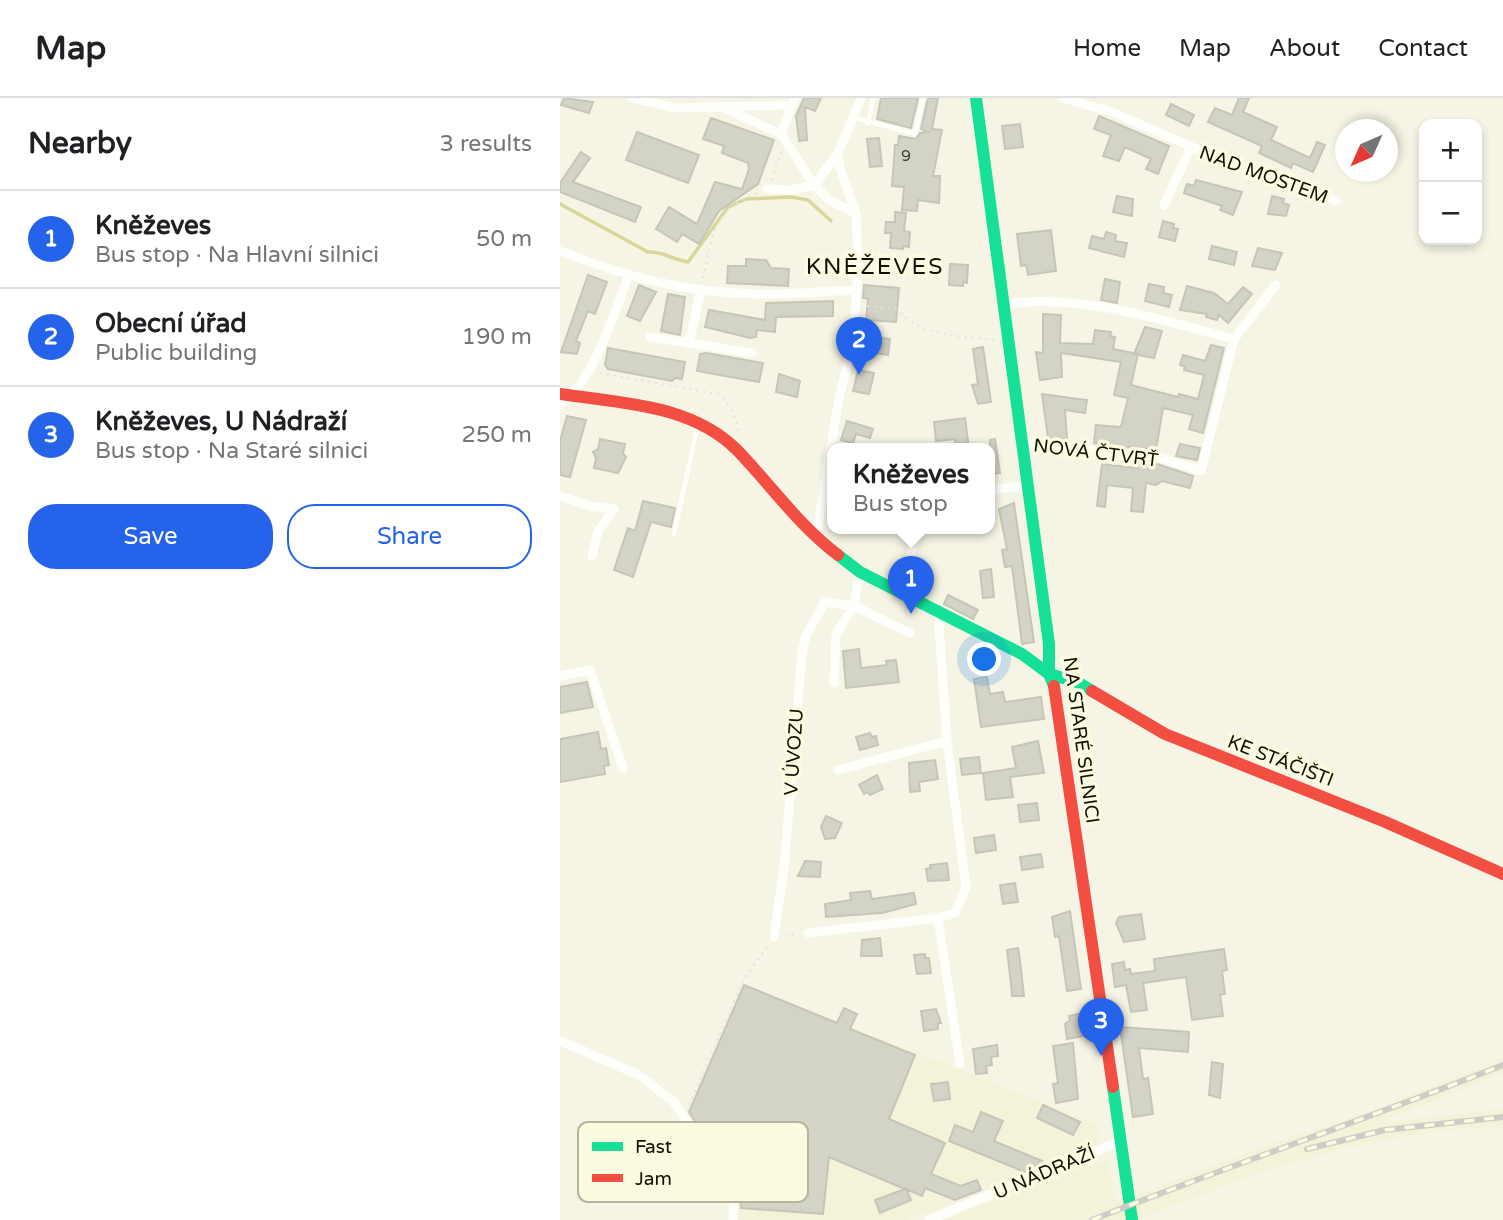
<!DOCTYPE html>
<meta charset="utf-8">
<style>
body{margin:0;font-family:"Varela Round",sans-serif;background:#f6f6f6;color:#202124}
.controls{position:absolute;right:21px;top:21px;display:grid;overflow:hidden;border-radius:14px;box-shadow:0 4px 10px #0003}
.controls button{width:63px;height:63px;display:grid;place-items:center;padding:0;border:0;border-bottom:2px solid #e0e0e0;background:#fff;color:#202124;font:35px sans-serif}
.compass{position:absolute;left:775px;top:21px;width:63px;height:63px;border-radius:50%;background:#fff;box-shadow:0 4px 10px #0003;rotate:225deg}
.you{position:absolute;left:425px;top:562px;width:24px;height:24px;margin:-18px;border:5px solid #fff;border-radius:50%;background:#1a73e8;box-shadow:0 0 0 10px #1a73e833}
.badge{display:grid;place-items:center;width:46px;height:46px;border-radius:50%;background:#2563eb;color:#fff;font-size:23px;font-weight:700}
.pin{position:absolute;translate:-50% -58px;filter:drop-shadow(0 2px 4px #0008)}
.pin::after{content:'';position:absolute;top:37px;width:24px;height:21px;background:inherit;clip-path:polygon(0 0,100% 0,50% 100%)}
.popup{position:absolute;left:267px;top:345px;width:168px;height:91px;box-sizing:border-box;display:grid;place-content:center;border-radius:14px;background:#fff;filter:drop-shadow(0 2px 5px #0005);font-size:23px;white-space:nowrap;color:#757577}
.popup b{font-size:26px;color:#202124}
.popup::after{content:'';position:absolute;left:50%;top:100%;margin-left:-14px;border:14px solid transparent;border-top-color:#fff}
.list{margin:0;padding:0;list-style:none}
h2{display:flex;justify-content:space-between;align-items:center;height:91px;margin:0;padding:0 28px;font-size:30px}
h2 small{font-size:23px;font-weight:400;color:#757577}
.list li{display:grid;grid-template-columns:46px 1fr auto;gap:21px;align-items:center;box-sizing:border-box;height:98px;padding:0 28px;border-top:2px solid #e0e0e0}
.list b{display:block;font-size:26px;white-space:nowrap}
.list p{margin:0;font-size:23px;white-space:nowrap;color:#757577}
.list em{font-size:23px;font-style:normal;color:#757577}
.actions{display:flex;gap:14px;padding:21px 28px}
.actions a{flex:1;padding:16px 0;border:2px solid #2563eb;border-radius:28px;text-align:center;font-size:24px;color:#2563eb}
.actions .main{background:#2563eb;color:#fff}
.map{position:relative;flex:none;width:943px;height:1122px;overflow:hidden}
header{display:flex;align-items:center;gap:42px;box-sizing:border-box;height:98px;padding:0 35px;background:#fff;border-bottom:2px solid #e0e0e0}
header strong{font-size:33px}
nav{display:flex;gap:38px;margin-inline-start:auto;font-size:24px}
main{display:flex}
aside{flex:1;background:#fff}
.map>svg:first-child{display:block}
</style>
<header>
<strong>Map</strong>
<nav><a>Home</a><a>Map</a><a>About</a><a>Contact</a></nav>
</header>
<main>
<aside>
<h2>Nearby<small>3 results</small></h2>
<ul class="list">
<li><span class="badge">1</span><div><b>Kněževes</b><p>Bus stop · Na Hlavní silnici</p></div><em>50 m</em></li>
<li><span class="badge">2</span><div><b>Obecní úřad</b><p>Public building</p></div><em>190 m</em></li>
<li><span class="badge">3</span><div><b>Kněževes, U Nádraží</b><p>Bus stop · Na Staré silnici</p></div><em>250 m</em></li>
</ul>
<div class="actions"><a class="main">Save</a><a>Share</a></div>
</aside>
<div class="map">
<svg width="943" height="1122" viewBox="0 0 943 1122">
<rect width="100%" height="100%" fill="#f6f5e5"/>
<!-- built -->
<path fill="#f4f2d8" d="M184,887L538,1026L537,1048L348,1122H177L180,1088L168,1083L127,1020Z
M943,960V975L817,1025L943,1011V1028L869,1034L784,1050L692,1077L577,1122H383L547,1061L556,1105L699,1050L808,1014Z"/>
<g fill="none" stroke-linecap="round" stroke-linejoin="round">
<!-- stream -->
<path stroke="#dad698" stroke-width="3.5" d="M0,106L88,154C103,153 113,162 128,164L168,109L186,101L231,99L248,102L271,123"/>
</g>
<!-- building -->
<path fill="#d4d3c7" stroke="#c5c5b8" stroke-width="2" d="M4,0L33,4L29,15L1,7Z
M244,0H261L255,13L245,9L247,42L239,43L236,18Z
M321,0H358L351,30L317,21Z
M368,0H378L372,31L382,32L373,78H380L379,105L358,102L357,113L342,112L344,89L332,88L335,47H338L339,38L356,41L360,35L368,34L361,31Z
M679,0H689L683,14L717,29L711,42L750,60L757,44L765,47L753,74L733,65L731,70L699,55L702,48L648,24L655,10L672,17Z
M611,6L634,17L629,28L606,17Z
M539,18L609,48L598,76L586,71L591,61L565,49L559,63L543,58L551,37L534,31Z
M151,20L214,42L198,86L159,113L139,146L122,136L117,144L96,131L109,109L137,126L155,84L182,91L189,71L188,65L162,55L164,48L143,41Z
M460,26L463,49L445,51L442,28Z
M77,34L139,57L128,85L66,62Z
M319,40L322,68L310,69L307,41Z
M21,54L30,60L13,84L81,109L75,124L0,94V85Z
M636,82L682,94L673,117L660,112L662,108L624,95L627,86L634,88Z
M557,98L573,101L572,118L553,114Z
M712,98L724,101L723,105L729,107L726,118L708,116Z
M335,114L346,115L344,133L350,134L349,149L343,148V151L330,150L331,135H325L326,124H335Z
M603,123L614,126L613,130L618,131L615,143L599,139Z
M491,132L496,173L468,177L466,167L461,168L457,136Z
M546,134L556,137L555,143L567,145L564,159L529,150L532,138L544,141Z
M652,148L677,154L674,167L649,161Z
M698,150L722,155L715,172L692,168Z
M186,161L206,162L211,170L229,171L228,188L167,185L168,168H186Z
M390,166L408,167L407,185L403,184V188L389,187Z
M28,177L47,184L35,216L28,213L16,243L20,245L17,256L1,254Z
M545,181L560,184L557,205L541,202Z
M589,186L604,189L603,195L612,197L609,209L585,203Z
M79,187L96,194L80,223L67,218Z
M304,187L339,190L336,224L306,222L308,201L303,200Z
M627,188L654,195L668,206L683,189L692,196L668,225L659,217L657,222L646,219L647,216L620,212Z
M108,196L125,199L120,237L101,233Z
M273,203V218L216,219L215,234L197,232L196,239L190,240L145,229L149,212L205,222L206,205Z
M483,216L501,217L500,245L533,246L535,232L551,234L550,238L555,239L553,251L578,256L571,287L618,299L619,296L638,301L644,277L624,272L625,269L620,267L623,257L645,263L651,247L664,250L643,335L629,331L633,317L603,310L596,352L534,345L536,327L561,329L568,300L554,297L561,264L501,255L502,279L480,282L476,254L483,255Z
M585,229L602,233L594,260L574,256Z
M304,238L330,241L328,257L302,253Z
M423,249L431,304L418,306L412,287L418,286L413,251Z
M48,250L125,264L122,281L115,280L112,283L48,271L45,267Z
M146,255L203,265L199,284L137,273L140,256Z
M298,272L314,275L309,296L293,293Z
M219,276L240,283L237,299L216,294Z
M482,296L527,302L525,315L505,312L507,342L488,340Z
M7,318L26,322L10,379L0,377V343Z
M405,320L409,350H396L395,341L376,343L374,324Z
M287,323L313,331L310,340L296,336L293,345L281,342Z
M40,341L65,346L63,355L66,359L58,375L34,370L36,360L33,354L38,351Z
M435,341L440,375L430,376V342Z
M620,346L640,350L637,362L616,358Z
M577,364L597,366L633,378L630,390L602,383L596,387L586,385L583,414L571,413L573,390L547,387L545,409L537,408L542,366L576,370Z
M83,403L115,410L111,429L91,424L73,479L54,472L68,430L75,433Z
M454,405L474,544L462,546L452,468L445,469L442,452L447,451L439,411Z
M431,471L434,499L423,500L420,473Z
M388,497L418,512L413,521L384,506Z
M299,551L301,570L327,567L326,563L336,562L339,584L286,590L283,553Z
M427,579L430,596L443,594L445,604L481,599L484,621L421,629L414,581Z
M27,584L33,609L0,615V589Z
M38,634L41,651L46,650L49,667L44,668L45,676L0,684V641Z
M310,635L312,639L316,638L318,647L300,652L296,639Z
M478,643L484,675L450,679L453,699L426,702L423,675L456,670L452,649Z
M419,659L421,675L402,677L400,661Z
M375,662L378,681L359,684L360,693L350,694L349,665Z
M317,677L323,691L310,697L308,694L304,696L299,687Z
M477,705L479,722L460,724L458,707Z
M266,718L282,725L275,740L265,741L261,729Z
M434,737L436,752L416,755L414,740Z
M481,756L483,769L462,772L460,759Z
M245,763L261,764L260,779L238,778Z
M387,765L389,782L368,783L366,771L371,770L370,767Z
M455,785L458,804L443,806L440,787Z
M310,793L312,801L354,795L356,806L322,815L266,819L265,806L291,802L290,795Z
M510,813L521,891L507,893L499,838L495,839L492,819Z
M581,816L585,841L564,844L556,825L559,819Z
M320,840L322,858H301L302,842Z
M458,850L460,863L464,898H452L451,886L447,852Z
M664,851L667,872L662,873L665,896L660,897L663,918L632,922L626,879L583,885L587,912L571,914L566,887L555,889L552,866L564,864L565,872L570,871L571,876L595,873L594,861Z
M365,856V860H369L371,875L357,876L354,857Z
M184,887L277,925L284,910L297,916L290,931L355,957L329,1021L385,1045L371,1076L401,1088L417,1082L421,1092L395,1102L365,1090L362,1098L346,1091L351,1102L320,1115L315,1102L345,1091L269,1059L263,1116L181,1110L180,1088L175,1086L129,1014Z
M376,911L381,925H378V931L364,933L361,913Z
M523,915L528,937L507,941L505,926L510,922L509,918Z
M560,929L629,934L628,954L579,950L583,981L588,980L593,1016L573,1019Z
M513,945L518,1001L496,1005L493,986L498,985L493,948Z
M437,947L438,958L431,959L432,967L426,968L427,975L416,976L413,951Z
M652,964L663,966L660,1000L649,997Z
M388,984L390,1001L374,1003L371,986Z
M483,1007L520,1024L513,1037L477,1020Z
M421,1014L443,1023L434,1043L482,1063L465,1074L389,1043L395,1027L413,1034Z"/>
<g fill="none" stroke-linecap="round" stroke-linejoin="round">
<!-- path -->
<path stroke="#e2e1dc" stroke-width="2" stroke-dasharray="2 5" stroke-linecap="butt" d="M211,82L221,54
M143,180C153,137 152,112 198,95
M307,208L337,211C363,240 401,238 437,242
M40,275L158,296C171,307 178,321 178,339
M225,838L236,836
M129,1007L182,885L209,846"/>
<!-- lane -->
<path stroke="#fefefb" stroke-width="4.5" d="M292,19L355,36L363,0
M308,26L313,0
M114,436L138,326"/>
<!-- street -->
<path stroke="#fefefb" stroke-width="9" d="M72,0L116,10L231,7
M235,0L221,36L254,87L278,55L301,0
M503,0L552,14L655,59L776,103
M166,11L221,36
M278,55L279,67L296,116
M207,91L230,92L254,87L269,102L296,116L298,160L294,239L278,305L256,441
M604,107L631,49
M0,153C66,179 126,195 199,196C230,197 263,193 295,192
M444,206C520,195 601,222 674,241
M90,239L192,255
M129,246L141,191
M0,307C37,277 51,222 68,179
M462,345L598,359L641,373L674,241L716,187
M430,392L468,387
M0,398L30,408L54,411L38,433L32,458
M343,496L356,430
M378,513L387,643L406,789L395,815L378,820L400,966
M0,578L30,572L63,670
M274,585L276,536L294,508L300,474
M278,672L387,643
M248,835L378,820
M214,839L224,770L242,555L246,537L265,504L294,508L350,535
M0,943L79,977L114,1004L174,1097L173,1122
M369,1122L560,1043"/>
<!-- fast -->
<path stroke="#16e098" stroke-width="12" d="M416,0L489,546V576L494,588
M278,457L300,474L462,556L489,576L517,584L532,593
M553,989L572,1122"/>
<!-- jam -->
<path stroke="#f24e42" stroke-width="12" d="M0,296C60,305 131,306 177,352C211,387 239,428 278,457
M494,588L553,989
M532,593L605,636L823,723L943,776"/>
<!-- rail casing -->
<g stroke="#cdcdc8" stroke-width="6">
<path id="rail" d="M747,1051L825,1032L943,1019
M532,1122C668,1068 807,1021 943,967"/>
</g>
<!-- rail -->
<use href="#rail" stroke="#fcfbdf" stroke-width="3.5" stroke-dasharray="10" stroke-linecap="butt"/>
</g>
<g text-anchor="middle" stroke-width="7" stroke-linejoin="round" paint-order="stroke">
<!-- number labels -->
<g font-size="16" fill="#414137">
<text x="346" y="63">9</text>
</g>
<!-- street labels -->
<g font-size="19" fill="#101007" stroke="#fcfbdf">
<text transform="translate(704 76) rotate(20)" y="7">NAD MOSTEM</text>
<text transform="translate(536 354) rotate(7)" y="7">NOVÁ ČTVRŤ</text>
<text transform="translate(522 642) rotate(82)" y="7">NA STARÉ SILNICI</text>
<text transform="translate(233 654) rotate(-86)" y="7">V ÚVOZU</text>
<text transform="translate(721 662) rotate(21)" y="7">KE STÁČIŠTI</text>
<text transform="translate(484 1074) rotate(-23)" y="7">U NÁDRAŽÍ</text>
</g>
<!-- quarter labels -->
<g font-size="23" letter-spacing="2" fill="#101007" stroke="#fcfbdf">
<text x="315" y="176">KNĚŽEVES</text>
</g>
</g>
<!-- legend -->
<rect x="18" y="1024" width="230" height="80" rx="10" fill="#fcfbdf" stroke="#b5b49e" stroke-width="2"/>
<rect x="32" y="1044" width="31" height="9" fill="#16e098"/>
<rect x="32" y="1076" width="31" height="8" fill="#f24e42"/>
<g font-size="19" fill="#101007">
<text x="75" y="1055">Fast</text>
<text x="75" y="1087">Jam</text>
</g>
</svg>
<div class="controls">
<button>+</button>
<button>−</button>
</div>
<svg class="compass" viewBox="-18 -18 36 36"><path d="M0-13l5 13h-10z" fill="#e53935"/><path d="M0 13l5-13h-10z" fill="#757577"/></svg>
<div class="you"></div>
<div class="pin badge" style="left:351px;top:516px">1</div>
<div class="popup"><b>Kněževes</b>Bus stop</div>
<div class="pin badge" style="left:299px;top:277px">2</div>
<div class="pin badge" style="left:541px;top:958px">3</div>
</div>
</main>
